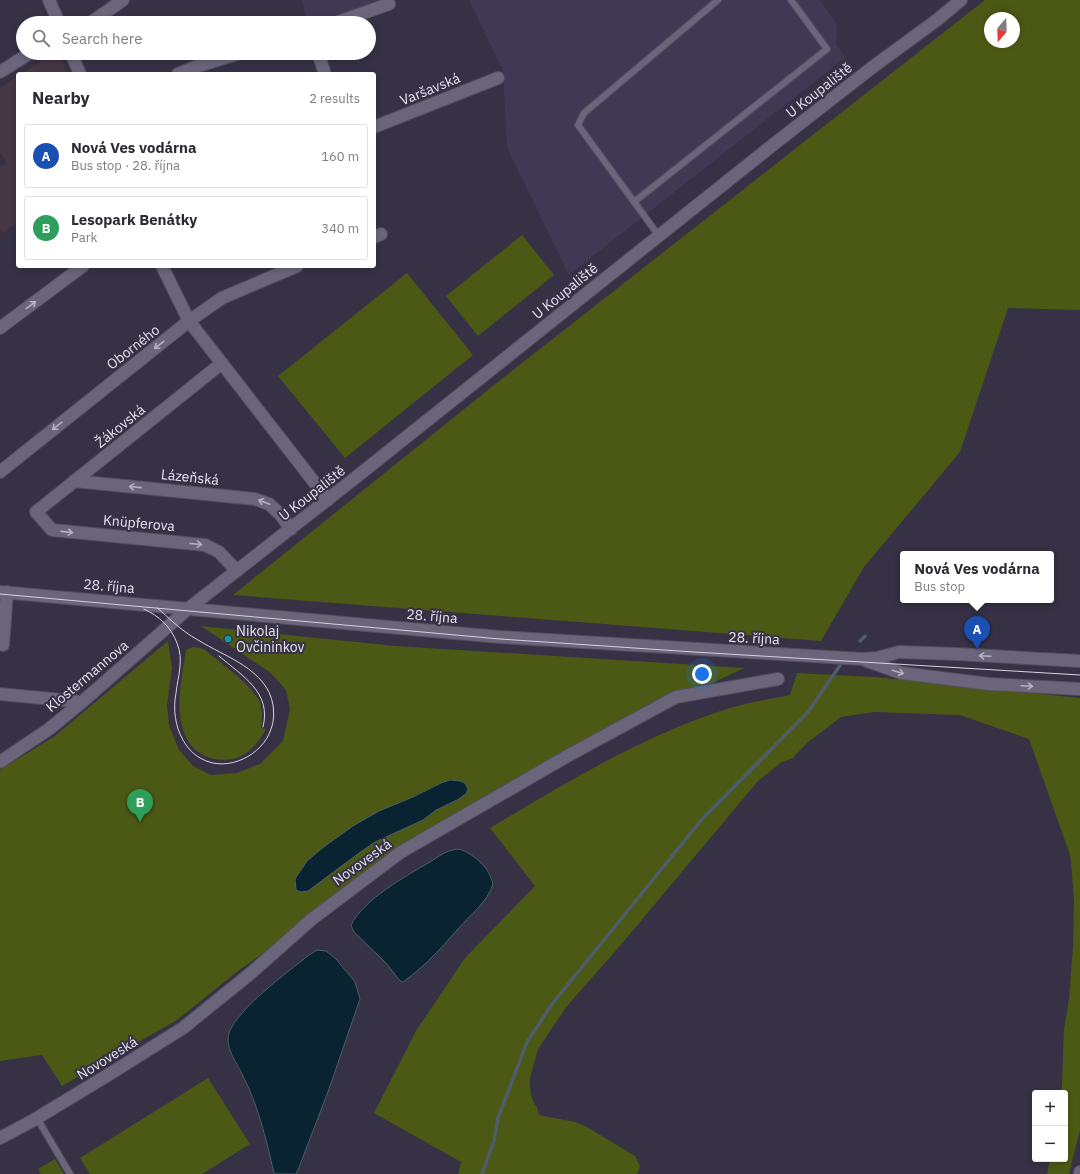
<!DOCTYPE html>
<meta charset="utf-8">
<style>
body{margin:0;font-family:"IBM Plex Sans",sans-serif;background:#f2f2f3;color:#2b2b33}
.controls{position:absolute;right:12px;bottom:12px;display:grid;overflow:hidden;border-radius:4px;box-shadow:0 2px 6px #0003}
.controls button{width:36px;height:36px;display:grid;place-items:center;padding:0;border:0;border-bottom:1px solid #e1e1e2;background:#fff;color:#2b2b33;font:20px sans-serif}
.compass{position:absolute;left:984px;top:12px;width:36px;height:36px;border-radius:50%;background:#fff;box-shadow:0 2px 6px #0003;rotate:199deg}
.you{position:absolute;left:702px;top:674px;width:14px;height:14px;margin:-10px;border:3px solid #fff;border-radius:50%;background:#1a73e8;box-shadow:0 0 0 6px #1a73e833}
.badge{display:grid;place-items:center;width:26px;height:26px;border-radius:50%;background:#5c698e;color:#fff;font-size:13px;font-weight:700}
.pin{position:absolute;translate:-50% -33px;filter:drop-shadow(0 1px 2px #0008)}
.pin::after{content:'';position:absolute;top:21px;width:14px;height:12px;background:inherit;clip-path:polygon(0 0,100% 0,50% 100%)}
.popup{position:absolute;left:900px;top:551px;width:154px;height:52px;box-sizing:border-box;display:grid;place-content:center;border-radius:4px;background:#fff;filter:drop-shadow(0 1px 3px #0005);font-size:13px;white-space:nowrap;color:#7c7c81}
.popup b{font-size:15px;color:#2b2b33}
.popup::after{content:'';position:absolute;left:50%;top:100%;margin-left:-8px;border:8px solid transparent;border-top-color:#fff}
.list{margin:0;padding:0;list-style:none}
h2{display:flex;justify-content:space-between;align-items:center;height:52px;margin:0;padding:0 16px;font-size:17px}
h2 small{font-size:13px;font-weight:400;color:#7c7c81}
.list li{display:grid;grid-template-columns:26px 1fr auto;gap:12px;align-items:center;box-sizing:border-box;height:64px;margin:0 8px 8px;padding:0 8px;border:1px solid #e1e1e2;border-radius:4px}
.list b{display:block;font-size:15px;white-space:nowrap}
.list p{margin:0;font-size:13px;white-space:nowrap;color:#7c7c81}
.list em{font-size:13px;font-style:normal;color:#7c7c81}
.icon{flex:none;width:22px;height:22px;fill:none;stroke:currentColor;stroke-width:2;stroke-linecap:round;stroke-linejoin:round}
.map{position:relative;flex:none;width:1080px;height:1174px;overflow:hidden}
.search{position:absolute;background:#fff;box-shadow:0 2px 6px #0003;left:16px;top:16px;width:360px;height:44px;display:flex;align-items:center;gap:10px;box-sizing:border-box;padding:0 14px;border-radius:22px;color:#7c7c81;font-size:15px}
.panel{position:absolute;background:#fff;box-shadow:0 2px 6px #0003;left:16px;top:72px;width:360px;height:196px;border-radius:4px}
.map>svg:first-child{display:block}
</style>
<div class="map">
<svg width="1080" height="1174" viewBox="0 0 1080 1174">
<rect width="100%" height="100%" fill="#363145"/>
<!-- built -->
<path fill="#403953" d="M301,0H384L319,23H309Z
M469,0H820L837,25L836,45L846,57L569,275L507,148L503,71Z"/>
<!-- education -->
<path fill="#453744" d="M54,53H59L68,74H21Z
M18,76V222L3,233L0,228V167L7,162L0,153V88Z"/>
<!-- green -->
<path fill="#4c5914" fill-rule="evenodd" d="M985,0H1080V310L1008,308L960,452L864,567L821,641L233,595L494,385ZM990,18H1014V42H990Z
M522,235L554,275L478,336L446,296Z
M407,273L473,355L345,458L278,376Z
M201,626L395,646L744,668L568,752L404,851L238,971L177,1020L62,1086L42,1055L0,1061V770L55,736L168,641L172,668L167,705L169,725L179,750L193,766L211,775L237,773L260,764L283,741L290,709L286,690L271,673ZM441,783L457,800L436,810L423,820L375,842L359,853L295,879L307,861L325,846L353,826Z
M193,647L201,648L205,650C220,663 253,685 260,703C263,712 262,719 261,728L266,729C260,741 249,754 236,758C216,764 193,755 185,735C174,709 182,677 186,650Z
M797,673L874,677L1080,698V1130L1069,1174H1047L1050,1159H1065V1093H1061L1062,1085L1064,1029L1069,999L1073,947L1074,901L1071,861L1069,852L1029,739L960,715L874,712L841,717L807,743L793,758L782,762L758,781L619,947L567,1006L538,1049L530,1078V1088L532,1098L535,1105L537,1107L539,1115L575,1122L587,1127L635,1156L640,1166L637,1174H458L461,1162L374,1113L416,1031L465,958L535,886L490,828C567,782 644,735 730,708C749,702 770,699 790,695Z
M208,1078L250,1144L202,1174H90L80,1158Z
M55,1159L64,1174H41L38,1169Z"/>
<!-- water -->
<path fill="#092331" stroke="#4c5d6b" d="M450,780L460,781L465,783L468,789L466,794L457,800L436,810L423,820L375,842L359,853L308,891L301,892L296,890L295,879L307,861L325,846L353,826L379,811L413,797L441,783Z
M458,849C467,850 484,863 488,872C490,875 492,880 493,884C487,903 470,915 457,930C450,938 443,946 436,953C426,964 415,973 403,982L400,981L386,963L354,932L351,925C364,899 406,876 430,862C436,858 443,853 449,851C452,850 455,850 458,849Z
M317,950L326,951L336,959L355,982L360,999L329,1089L298,1170L296,1174H276L274,1173C266,1139 258,1104 241,1072C235,1060 225,1047 229,1033C238,1008 288,972 309,955Z"/>
<g fill="none" stroke-linecap="round" stroke-linejoin="round">
<!-- stream -->
<path stroke="#4c5d6b" stroke-width="3.5" d="M860,641L865,636
M482,1174L494,1141L498,1118L527,1042L552,1004L703,818L808,712L843,661"/>
<!-- lane casing -->
<g stroke="#524e5e" stroke-width="8">
<path id="lane" d="M634,202L827,49L791,0
M659,236L578,125L584,113L718,0
M37,1118L70,1174"/>
</g>
<!-- street casing -->
<g stroke="#524e5e" stroke-width="14">
<path id="street" d="M49,0L59,23
M90,23L123,0
M335,23L389,4
M71,53L80,74
M318,53L325,74
M0,72L30,53
M178,74L195,67L240,53
M374,127L498,78
M374,237L381,234
M162,266L189,321L328,500
M0,328L83,266
M222,363L36,512L52,530L205,545L219,552L237,571
M0,472L189,321L222,298L297,266
M74,481L255,499L269,504L280,514L291,529
M3,645L7,592
M0,694L82,702
M0,762L49,729L82,702L189,608L350,482L774,144L874,66L937,20L961,0
M0,1138L32,1121L108,1075L183,1028L251,973L312,919L401,852L571,754L676,697L778,679"/>
</g>
<!-- secondary casing -->
<g stroke="#524e5e" stroke-width="14">
<path id="secondary" d="M0,592L500,637L862,659L877,658L899,652L956,654L1080,661
M867,661L901,673L989,684L1080,689
M1080,1174V1172"/>
</g>
<!-- lane -->
<use href="#lane" stroke="#6a657b" stroke-width="6"/>
<!-- street -->
<use href="#street" stroke="#6a657b" stroke-width="12"/>
<!-- secondary -->
<use href="#secondary" stroke="#6a657b" stroke-width="12"/>
<!-- tram -->
<path stroke="#d5d2df" stroke-width="1" d="M0,594L500,639L694,652L1080,675
M144,609C159,616 171,627 177,643C184,660 178,676 176,693C173,709 175,726 183,740C188,749 194,755 202,759C215,766 230,765 243,759C256,753 267,742 271,729C274,721 274,713 273,705C267,669 225,657 198,640C189,635 181,629 173,622C168,618 163,612 157,608
M219,656C242,676 272,692 263,727"/>
</g>
<!-- one-way arrows -->
<defs><path id="oneway-shaft" d="M-6 0H5M1.5-3L5.5 0L1.5 3" fill="none" stroke-width="1.6" stroke-linecap="round" stroke-linejoin="round"/></defs>
<g stroke="#b5b1c2">
<use href="#oneway-shaft" transform="translate(31 305) rotate(-37)"/>
<use href="#oneway-shaft" transform="translate(159 345) rotate(142)"/>
<use href="#oneway-shaft" transform="translate(57 426) rotate(142)"/>
<use href="#oneway-shaft" transform="translate(135 487) rotate(-174)"/>
<use href="#oneway-shaft" transform="translate(264 502) rotate(-159)"/>
<use href="#oneway-shaft" transform="translate(67 532) rotate(6)"/>
<use href="#oneway-shaft" transform="translate(196 544) rotate(5)"/>
<use href="#oneway-shaft" transform="translate(985 656) rotate(-177)"/>
<use href="#oneway-shaft" transform="translate(898 672) rotate(17)"/>
<use href="#oneway-shaft" transform="translate(1027 686) rotate(3)"/>
</g>
<!-- markers -->
<circle fill="#0f9aa8" stroke="#363145" stroke-width="1.5" cx="228" cy="639" r="4"/>
<g text-anchor="middle" stroke-width="4" stroke-linejoin="round" paint-order="stroke">
<!-- street labels -->
<g font-size="14" fill="#e7e4f1" stroke="#363145">
<text transform="translate(430 89) rotate(-22)" y="5">Varšavská</text>
<text transform="translate(819 90) rotate(-38)" y="5">U Koupaliště</text>
<text transform="translate(565 291) rotate(-39)" y="5">U Koupaliště</text>
<text transform="translate(133 347) rotate(-38)" y="5">Oborného</text>
<text transform="translate(120 426) rotate(-39)" y="5">Žákovská</text>
<text transform="translate(190 477) rotate(6)" y="5">Lázeňská</text>
<text transform="translate(312 493) rotate(-38)" y="5">U Koupaliště</text>
<text transform="translate(139 523) rotate(5)" y="5">Knüpferova</text>
<text transform="translate(109 586) rotate(5)" y="5">28. října</text>
<text transform="translate(432 616) rotate(5)" y="5">28. října</text>
<text transform="translate(754 638) rotate(3)" y="5">28. října</text>
<text transform="translate(87 676) rotate(-40)" y="5">Klostermannova</text>
<text transform="translate(362 862) rotate(-36)" y="5">Novoveská</text>
<text transform="translate(107 1058) rotate(-32)" y="5">Novoveská</text>
</g>
<!-- poi labels -->
<g font-size="14" fill="#e7e4f1" stroke="#363145" text-anchor="start">
<text x="236" y="636">Nikolaj<tspan x="236" dy="16">Ovčininkov</tspan></text>
</g>
</g>
</svg>
<div class="controls">
<button>+</button>
<button>−</button>
</div>
<svg class="compass" viewBox="-18 -18 36 36"><path d="M0-13l5 13h-10z" fill="#e53935"/><path d="M0 13l5-13h-10z" fill="#7c7c81"/></svg>
<div class="you"></div>
<div class="pin badge" style="left:977px;top:649px;background:#1a4fb4">A</div>
<div class="popup"><b>Nová Ves vodárna</b>Bus stop</div>
<div class="pin badge" style="left:140px;top:822px;background:#2e9e5b">B</div>
<div class="search"><svg class="icon" aria-label="search" viewBox="0 0 24 24"><circle cx="10" cy="10" r="6"/><path d="M15 15l6 6"/></svg>Search here</div>
<section class="panel">
<h2>Nearby<small>2 results</small></h2>
<ul class="list">
<li><span class="badge" style="background:#1a4fb4">A</span><div><b>Nová Ves vodárna</b><p>Bus stop · 28. října</p></div><em>160 m</em></li>
<li><span class="badge" style="background:#2e9e5b">B</span><div><b>Lesopark Benátky</b><p>Park</p></div><em>340 m</em></li>
</ul>
</section>
</div>
